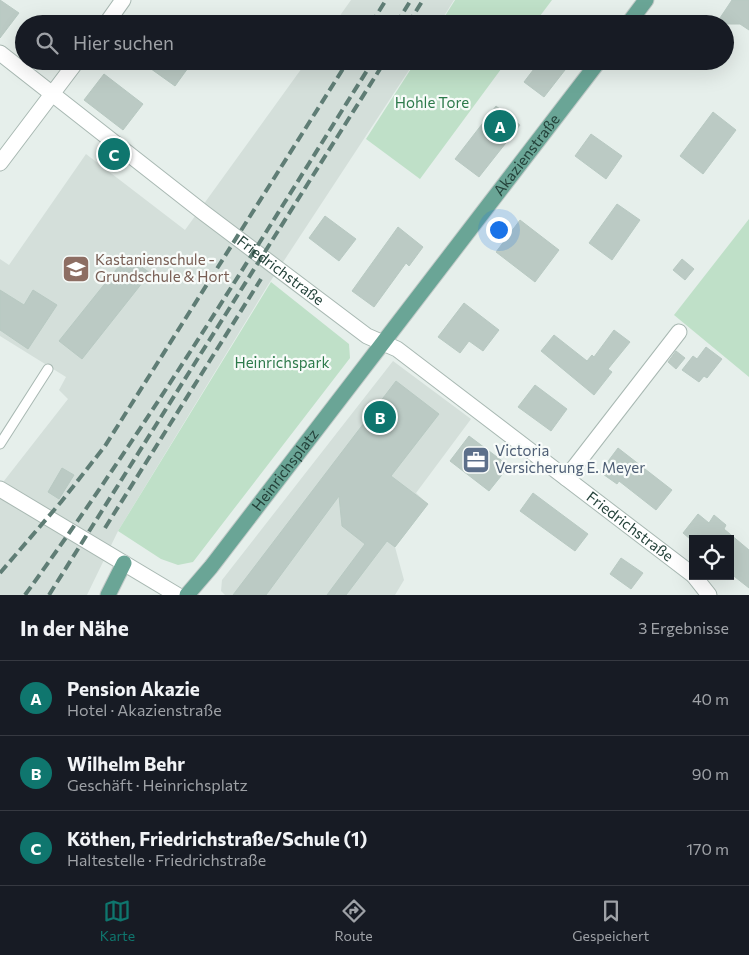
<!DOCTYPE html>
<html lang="de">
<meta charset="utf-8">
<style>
body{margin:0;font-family:Commissioner,sans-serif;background:#20242c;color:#f1f3f6}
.controls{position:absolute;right:15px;bottom:15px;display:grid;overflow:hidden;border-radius:0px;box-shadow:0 5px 20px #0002}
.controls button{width:45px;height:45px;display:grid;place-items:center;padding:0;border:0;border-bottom:1px solid #363941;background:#171b24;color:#f1f3f6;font:25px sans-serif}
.you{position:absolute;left:498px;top:229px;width:18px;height:18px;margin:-12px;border:4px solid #fff;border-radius:50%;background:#1a73e8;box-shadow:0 0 0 8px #1a73e833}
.badge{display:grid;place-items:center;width:32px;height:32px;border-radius:50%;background:#0f766e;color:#fff;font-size:16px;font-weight:700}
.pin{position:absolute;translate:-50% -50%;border:2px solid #fff;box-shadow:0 1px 5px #0006}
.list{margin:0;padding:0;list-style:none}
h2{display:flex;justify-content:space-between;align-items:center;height:65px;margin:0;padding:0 20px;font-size:21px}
h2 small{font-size:16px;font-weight:400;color:#9ea1a6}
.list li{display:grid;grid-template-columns:32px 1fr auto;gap:15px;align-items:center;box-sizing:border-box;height:75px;padding:0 20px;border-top:1px solid #363941}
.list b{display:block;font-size:19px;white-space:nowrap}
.list p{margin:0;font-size:16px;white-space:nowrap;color:#9ea1a6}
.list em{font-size:16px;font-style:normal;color:#9ea1a6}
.icon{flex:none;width:28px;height:28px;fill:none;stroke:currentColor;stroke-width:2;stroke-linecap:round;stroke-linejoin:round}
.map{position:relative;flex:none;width:749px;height:595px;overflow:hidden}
.search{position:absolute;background:#171b24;box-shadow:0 5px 20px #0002;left:15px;right:15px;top:15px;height:55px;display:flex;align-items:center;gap:12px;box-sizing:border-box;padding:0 18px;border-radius:28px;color:#9ea1a6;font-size:19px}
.sheet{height:290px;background:#171b24}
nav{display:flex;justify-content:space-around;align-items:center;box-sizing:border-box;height:70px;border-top:1px solid #363941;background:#171b24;font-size:14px;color:#9ea1a6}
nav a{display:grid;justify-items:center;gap:2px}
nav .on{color:#0f766e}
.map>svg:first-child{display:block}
</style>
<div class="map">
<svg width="749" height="595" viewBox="0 0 749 595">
<rect width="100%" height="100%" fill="#e6efeb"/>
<!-- built -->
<path fill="#d4dfda" d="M351,0H454L439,24H334Z
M307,61H415L268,285L118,531L87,595H0V486L68,399L59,390L66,377L0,336V259L9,265L86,154L185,230Z
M393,361L471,419L416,493L428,504L395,547L404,580L395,595H225L221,591L222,580Z"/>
<!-- green -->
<path fill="#bfe0c8" d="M455,0H552L534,24H440Z
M416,61H507L420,179L366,139Z
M749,219V377L674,315Z
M271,282L349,344L350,358L193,562L178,565L161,559L118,531Z"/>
<!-- building -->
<path fill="#bbcac4" stroke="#b8c9c2" d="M0,0L19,13L0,38Z
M732,0H749V30L740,24H716Z
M140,61H193L175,86Z
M540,61H572L544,97L524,82Z
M104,74L143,104L123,130L84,100Z
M496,106L520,125L479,177L455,159Z
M713,112L736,130L703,174L680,156Z
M591,134L622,156L606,179L575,156Z
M617,204L640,220L612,260L589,243Z
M325,216L356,239L339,261L309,238Z
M520,220L559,250L535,282L496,252Z
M398,227L423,247L409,266L406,263L374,307L352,291Z
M127,256L150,273L82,359L59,341Z
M682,259L694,269L685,280L673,270Z
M0,290L24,305L33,290L57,305L28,349L0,330Z
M464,303L499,330L483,351L469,341L460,353L438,337Z
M614,330L630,342L608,369L612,372L594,395L541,351L554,335L587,361L592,355L594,357Z
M706,347L722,359L707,378L704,376L699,382L682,370L693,356L697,359Z
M676,351L685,358L676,369L668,362Z
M396,381L439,414L391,476L428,504L395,547L387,541L346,595H327L365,544L342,526L339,496L266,595H233Z
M535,385L567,409L551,431L518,407Z
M469,436L509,466L489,491L450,461Z
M618,448L672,490L656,510L619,481L617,484L600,472Z
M62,468L74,475L59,499L48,492Z
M533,493L588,534L575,551L520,511Z
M698,514L709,523L714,515L726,525L724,529L749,550V588L730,573V539H690L683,533Z
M621,558L643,573L631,589L610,574Z"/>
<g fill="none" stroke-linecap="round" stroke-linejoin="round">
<!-- lane casing -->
<g stroke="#a8b8b2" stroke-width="11">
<path id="lane" d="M0,444L48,369"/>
</g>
<!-- street casing -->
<g stroke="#a8b8b2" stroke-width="17">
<g id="street">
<path d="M106,24L123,0"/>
<path id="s1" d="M0,53L204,213L367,336L397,349L693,575"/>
<path d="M0,163L77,61"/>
<path d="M566,478L679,332"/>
<path d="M0,489L177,595"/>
<path d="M694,576L709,595"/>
</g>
</g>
<!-- primary casing -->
<g stroke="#c2cac8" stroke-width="17">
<g id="primary">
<path d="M628,24L646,0"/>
<path d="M108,595L124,563"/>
<path id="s2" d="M187,595L211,567L599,61"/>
</g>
</g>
<!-- lane -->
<use href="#lane" stroke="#fff" stroke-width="9"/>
<!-- street -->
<use href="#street" stroke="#fff" stroke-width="15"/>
<!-- primary -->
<use href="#primary" stroke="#6aa596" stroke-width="15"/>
<!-- rail -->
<path stroke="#5f7d75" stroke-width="4" stroke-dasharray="10 5" stroke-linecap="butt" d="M371,24L386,0
M396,24L411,0
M408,24L423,0
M105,528L261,279
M0,573L61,502L105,446L348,61
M25,595C150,423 260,241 373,61
M49,595L385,61"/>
</g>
<!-- icons -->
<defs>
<g id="school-square" transform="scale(1.4375)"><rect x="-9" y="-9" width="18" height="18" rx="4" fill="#8d6e63" stroke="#f7fbf9"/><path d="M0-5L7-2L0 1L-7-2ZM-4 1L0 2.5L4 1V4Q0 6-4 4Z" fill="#fff"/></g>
<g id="office-square" transform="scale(1.4375)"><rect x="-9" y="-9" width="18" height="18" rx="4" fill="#5c6f8a" stroke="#f7fbf9"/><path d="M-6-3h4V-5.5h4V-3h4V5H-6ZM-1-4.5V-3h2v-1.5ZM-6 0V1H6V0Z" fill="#fff"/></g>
</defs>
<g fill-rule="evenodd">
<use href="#school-square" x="76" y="269"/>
<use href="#office-square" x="476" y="460"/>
</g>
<g text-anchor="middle" stroke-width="4.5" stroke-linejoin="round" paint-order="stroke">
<!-- park labels -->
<g font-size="15" fill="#2d7a4b" stroke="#f7fbf9">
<text x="432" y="108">Hohle Tore</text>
<text x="282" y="368">Heinrichspark</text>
</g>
<!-- street labels -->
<g font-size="15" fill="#24423a" stroke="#f7fbf9">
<text dy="5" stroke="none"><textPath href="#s2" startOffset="556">Akazienstraße</textPath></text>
<text dy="5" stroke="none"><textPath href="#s1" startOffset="355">Friedrichstraße</textPath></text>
<text dy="5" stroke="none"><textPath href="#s2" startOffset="159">Heinrichsplatz</textPath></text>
<text dy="5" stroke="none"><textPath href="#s1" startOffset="789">Friedrichstraße</textPath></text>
</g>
<!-- education labels -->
<g font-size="15" fill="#785e54" stroke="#f7fbf9" text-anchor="start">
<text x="95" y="265">Kastanienschule -<tspan x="95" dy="17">Grundschule &amp; Hort</tspan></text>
</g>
<!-- service labels -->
<g font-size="15" fill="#4e5e75" stroke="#f7fbf9" text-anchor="start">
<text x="495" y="456">Victoria<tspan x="495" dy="17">Versicherung E. Meyer</tspan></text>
</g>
</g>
</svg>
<div class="controls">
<button><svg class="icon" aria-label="locate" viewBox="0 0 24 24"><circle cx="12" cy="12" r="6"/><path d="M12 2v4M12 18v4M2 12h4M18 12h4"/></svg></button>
</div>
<div class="you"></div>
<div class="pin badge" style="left:500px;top:126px">A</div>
<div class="pin badge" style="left:380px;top:417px">B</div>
<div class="pin badge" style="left:114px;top:154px">C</div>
<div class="search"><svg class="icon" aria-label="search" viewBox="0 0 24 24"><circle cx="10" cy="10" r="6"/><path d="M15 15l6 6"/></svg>Hier suchen</div>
</div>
<section class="sheet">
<h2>In der Nähe<small>3 Ergebnisse</small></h2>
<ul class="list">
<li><span class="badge">A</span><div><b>Pension Akazie</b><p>Hotel · Akazienstraße</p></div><em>40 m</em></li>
<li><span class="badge">B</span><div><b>Wilhelm Behr</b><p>Geschäft · Heinrichsplatz</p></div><em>90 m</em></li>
<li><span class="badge">C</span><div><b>Köthen, Friedrichstraße/Schule (1)</b><p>Haltestelle · Friedrichstraße</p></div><em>170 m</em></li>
</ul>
</section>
<nav>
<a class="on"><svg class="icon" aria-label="map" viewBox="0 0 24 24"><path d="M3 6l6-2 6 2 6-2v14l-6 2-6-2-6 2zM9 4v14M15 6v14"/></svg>Karte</a>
<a><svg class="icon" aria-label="directions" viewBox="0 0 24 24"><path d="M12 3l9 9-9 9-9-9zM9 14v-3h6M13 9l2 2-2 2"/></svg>Route</a>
<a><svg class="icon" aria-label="saved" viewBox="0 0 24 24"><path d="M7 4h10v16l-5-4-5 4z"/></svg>Gespeichert</a>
</nav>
